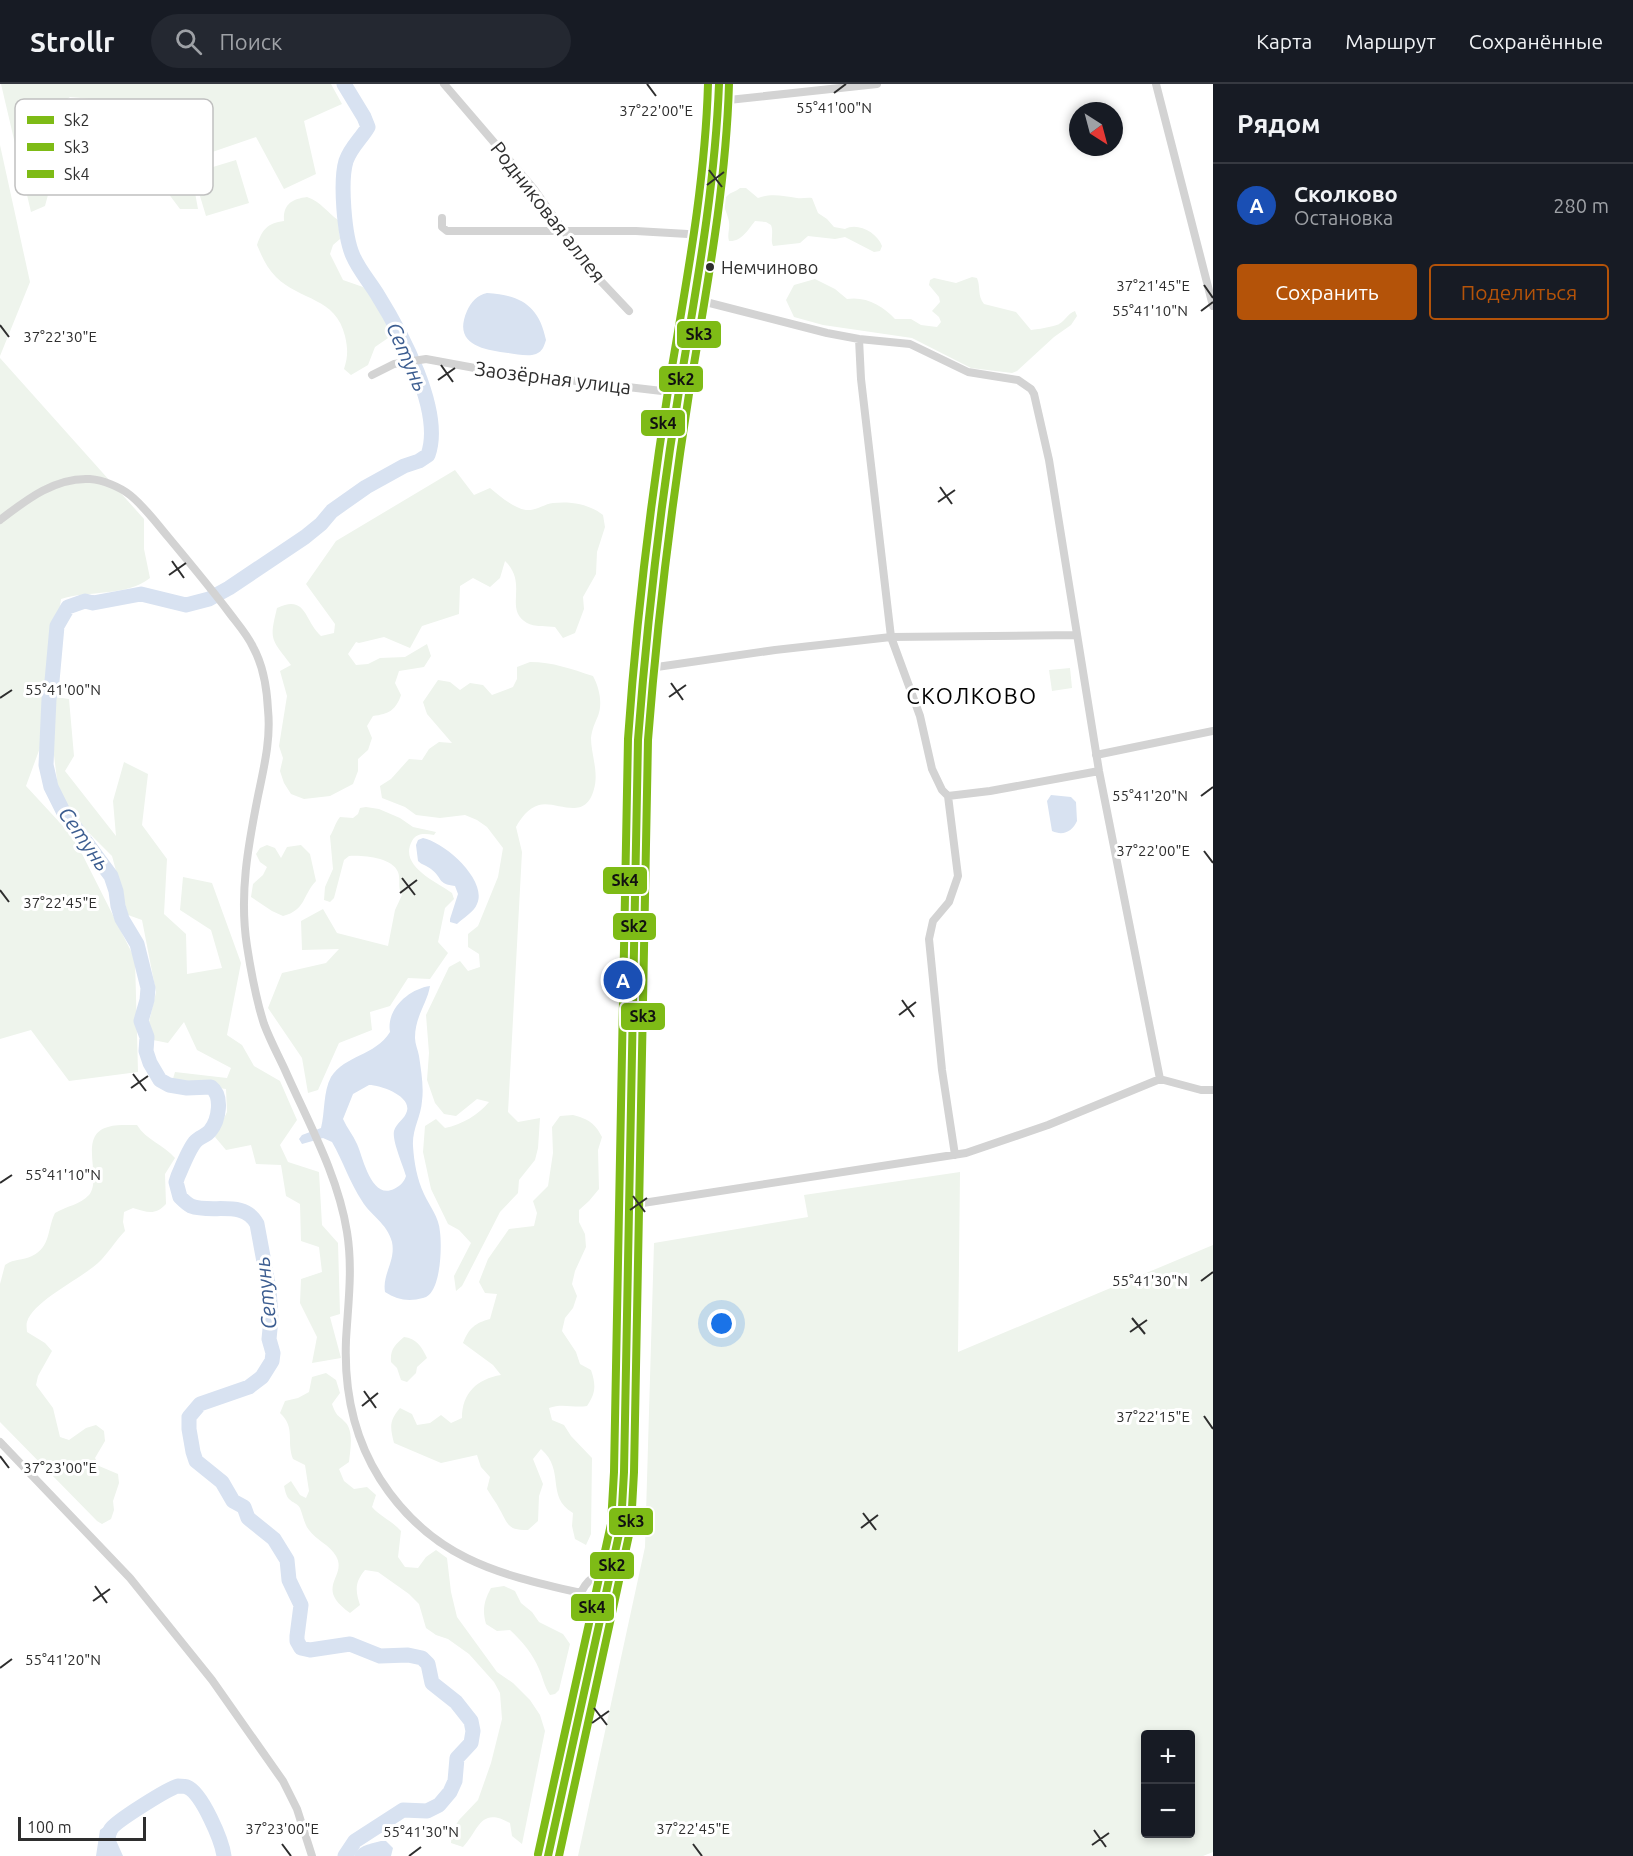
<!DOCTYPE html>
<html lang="ru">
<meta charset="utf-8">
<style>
body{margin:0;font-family:Ubuntu,sans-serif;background:#242831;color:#f1f3f6}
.controls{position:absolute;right:18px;bottom:18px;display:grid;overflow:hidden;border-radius:6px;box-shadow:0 3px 9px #0003}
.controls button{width:54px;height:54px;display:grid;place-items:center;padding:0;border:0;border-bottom:2px solid #363941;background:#171b24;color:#f1f3f6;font:30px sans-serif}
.compass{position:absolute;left:1069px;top:18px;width:54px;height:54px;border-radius:50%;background:#171b24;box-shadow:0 3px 9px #0003;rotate:144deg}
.scale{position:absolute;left:18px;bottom:15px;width:128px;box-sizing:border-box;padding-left:6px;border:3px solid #2e2e2e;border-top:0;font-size:16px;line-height:21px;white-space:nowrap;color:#2e2e2e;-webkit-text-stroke:4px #fff;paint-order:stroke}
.you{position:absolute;left:722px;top:1240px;width:21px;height:21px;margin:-15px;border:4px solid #fff;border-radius:50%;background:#1a73e8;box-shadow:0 0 0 9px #1a73e833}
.badge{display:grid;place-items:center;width:39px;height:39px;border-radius:50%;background:#b45309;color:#fff;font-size:20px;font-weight:700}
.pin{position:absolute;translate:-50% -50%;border:3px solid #fff;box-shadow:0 2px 6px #0006}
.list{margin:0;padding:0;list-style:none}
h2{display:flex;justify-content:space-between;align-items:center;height:78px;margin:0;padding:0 24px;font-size:26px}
h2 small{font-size:20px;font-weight:400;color:#9ea1a6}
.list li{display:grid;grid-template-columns:39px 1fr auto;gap:18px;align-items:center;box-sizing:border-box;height:84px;padding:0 24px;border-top:2px solid #363941}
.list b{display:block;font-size:22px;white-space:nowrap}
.list p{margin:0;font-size:20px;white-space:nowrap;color:#9ea1a6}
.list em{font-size:20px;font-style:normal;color:#9ea1a6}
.actions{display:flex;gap:12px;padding:18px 24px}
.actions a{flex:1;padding:14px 0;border:2px solid #b45309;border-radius:6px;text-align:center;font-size:21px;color:#b45309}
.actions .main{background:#b45309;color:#fff}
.icon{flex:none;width:33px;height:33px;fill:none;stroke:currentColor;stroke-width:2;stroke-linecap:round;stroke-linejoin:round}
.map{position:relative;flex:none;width:1213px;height:1772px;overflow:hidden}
header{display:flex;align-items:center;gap:36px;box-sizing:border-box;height:84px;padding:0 30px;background:#171b24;border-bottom:2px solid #363941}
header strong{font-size:28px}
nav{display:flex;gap:33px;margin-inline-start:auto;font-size:21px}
.search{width:420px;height:54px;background:#242831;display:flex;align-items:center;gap:15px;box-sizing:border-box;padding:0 21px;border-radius:33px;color:#9ea1a6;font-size:22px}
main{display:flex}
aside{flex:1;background:#171b24}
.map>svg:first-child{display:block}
</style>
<header>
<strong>Strollr</strong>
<div class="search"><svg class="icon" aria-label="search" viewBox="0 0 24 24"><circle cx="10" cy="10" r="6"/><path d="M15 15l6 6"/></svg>Поиск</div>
<nav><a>Карта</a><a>Маршрут</a><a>Сохранённые</a></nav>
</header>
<main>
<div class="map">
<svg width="1213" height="1772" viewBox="0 0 1213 1772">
<rect width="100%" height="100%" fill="#fff"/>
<!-- green -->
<path fill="#eef4ec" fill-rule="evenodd" d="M1,0H331L342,20L304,37L316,90L284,105L256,53L189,76L198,125H180L141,73L109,80L104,71L123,57L114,17L70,13L40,34L54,88L45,122L31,128Z
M0,61L30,198L0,272Z
M236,76L249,119L206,132L193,89Z
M740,104H746L758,114C772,109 783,112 797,114C802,115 807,113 812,114L818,129L827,135L834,143L845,145C857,138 877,148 882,162L880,167L874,168L845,153L835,155L808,152L800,159L773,162C770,155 774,149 771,141L766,138L755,137C748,146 741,158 729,157C727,151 730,145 729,138C728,130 722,123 725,115C728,108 736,108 740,104Z
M307,113C321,118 327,128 338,136L340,155L333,161L330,170L343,196L363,203L371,210L391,243V252L375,263L368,281L351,291L344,285C348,273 348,265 345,252C336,213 300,217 276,193C267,184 262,173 257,161C262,146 267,139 284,137C283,120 292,115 307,113Z
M972,193L977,194C981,204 977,211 984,220L1016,228L1031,246C1034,246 1057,242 1059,240C1066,236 1067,230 1075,227L1077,232L1071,241L1054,253L1017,287L1012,289L971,284L912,254L823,241L794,233L786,216L794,201L815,195L835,205L847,215C866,212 883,222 895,235H911L921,241L937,243L941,238L939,233L932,227L940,218L939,213L929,201L930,196L934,194L956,199Z
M0,274L144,435V465L150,494C126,513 89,506 61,515L41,661L26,702L74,754L135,875L138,988L69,997L31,946L0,955Z
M455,386L474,411L490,404C500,412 513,424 526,426C536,427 544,420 553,419C571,417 589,420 603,431L605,443L597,468L596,490L583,513L584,525L575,549L563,554L555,543C547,542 534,543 527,539C503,525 529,500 505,477L500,494L490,503L473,494L460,502L459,530L422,542L410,564L384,553L359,559L356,558L348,570L356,581L368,580L380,574L405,573L427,560L431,572L424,583L399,587L395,599L401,611C396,626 389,630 373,632L367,642L372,654L368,666L358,675V687L353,700L330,712L304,715L291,710L284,699L280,687L283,674L279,662L287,612L280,587L291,581C271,554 269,557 277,524C307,510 304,537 321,552L334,549L335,540L306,500L336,457Z
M530,578C553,578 571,585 593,592C599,603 603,619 598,632C595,639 592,645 591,654C591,670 599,688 594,705C585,739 557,716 539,721C528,724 521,734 516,743L522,768L508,1028L518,1038L540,1034L538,1064L535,1076L519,1096L518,1109L500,1128L462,1202L456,1207L454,1192L471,1159L459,1146L448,1140L431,1105L423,1068L425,1042L436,1035L445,1044C462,1041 479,1030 489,1018L477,1015L456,1032L444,1030L435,1019L427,996L429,969L426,931L449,883L460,877L468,887L480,883L479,870L468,863V850L478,842L498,793L503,764L487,743L477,736L465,731L440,734L416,731L405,723L382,714L380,702L391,695L409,675L422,676L429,665L439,658L452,659L427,630L423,618L438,596L450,598L460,606L470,599L483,601L492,611L513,603L517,595V583Z
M1070,584L1072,604L1052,607L1049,586Z
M56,613L69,615L74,672L65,687L116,752L113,717L124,678L148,690L142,741L167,775L164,830L186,850L187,890L222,884L211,846L180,826L183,793L212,799L241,879L227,951L242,961L254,982L280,997L297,1036L280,1061L288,1078L319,1088L322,1141L338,1159L340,1230L330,1233L341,1274L312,1279L317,1253L300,1219L301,1195L322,1188L319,1163L301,1157L300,1120L286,1112L281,1081L256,1080L251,1061L226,1066L215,1053L227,1028L226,1005L172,998L175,988L227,994L231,984L197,966L184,938L168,959L153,956L149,938L156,908L142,836L128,831L112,772L74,734L58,704L52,655Z
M366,723L379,725L400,734L413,743L436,748L434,751C426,750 417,748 412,757C398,782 437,798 452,809L454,815L445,824L438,858L448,869L430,895L408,894L390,922L370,928L372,946L339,959L318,1006L308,1009L302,974L268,924L282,889L326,879L339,865L302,866L301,837L323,825L337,849L388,862L395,826L402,811C397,803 401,796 398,788C392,773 362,771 349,772L344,776L334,814L330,818L324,816L325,803L333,785L330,752C334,746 335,739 340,733L353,734L358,730L360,724Z
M267,761L275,764L281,774L287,763L301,761L310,770L316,797C302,812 306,826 283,832L272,827L251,813L253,800L263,791L267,783L260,778L256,770L260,764Z
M573,1031C588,1035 595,1039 602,1053L598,1066L599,1105L589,1117L579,1126V1138L585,1150L586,1163L575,1187L572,1200L577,1212L573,1224L565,1234L562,1247L576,1268L580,1280L591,1286C596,1301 596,1309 587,1322C573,1324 562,1319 549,1324L552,1336L564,1341L571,1352L592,1374L591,1450L586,1461L575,1455L572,1442L573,1429C545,1412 566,1387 541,1365L533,1375L543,1400L539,1412L538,1437L528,1446C508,1446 509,1442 500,1426C496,1418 491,1412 487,1405L490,1393L481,1383L477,1371L441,1379L394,1359C390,1343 389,1337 400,1324L412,1330L417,1341L430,1339L441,1331L451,1339L462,1334C462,1309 477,1295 501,1291L493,1281L463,1259C469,1244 475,1239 490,1235L497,1210L485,1209L479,1198L488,1175L509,1145L534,1142L537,1129L533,1117L548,1102L553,1069L552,1043L560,1032Z
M127,1041H137C146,1056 164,1061 175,1074L165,1090L166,1120C155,1132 147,1128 133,1124L124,1128L123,1138L125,1147C115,1157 108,1170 98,1179C82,1194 33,1217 27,1238C26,1241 27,1245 27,1248L45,1259L52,1267L38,1292L36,1301L53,1324L60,1353L69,1356L86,1344L96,1341L104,1347L105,1357L95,1374L99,1382L118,1390L119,1399L113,1417L114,1426L111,1435L102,1440L97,1437L0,1338V1200L5,1181C15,1174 22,1177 32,1172C51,1163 47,1145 55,1129C66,1122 80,1121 89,1111C103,1094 77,1051 108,1043C114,1041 121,1041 127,1041Z
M960,1088L958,1268L1213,1161V1768L1203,1772H578L645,1463L654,1159L808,1133L804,1111ZM1146,1650H1190V1750H1146Z
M404,1253C416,1254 422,1263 427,1274L417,1283L416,1289L407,1298L401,1296L397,1284L391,1278C390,1265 395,1261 404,1253Z
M326,1289L336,1296L340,1309L332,1320C337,1334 338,1330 346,1339C354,1349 350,1367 349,1378L339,1385L344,1397L354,1405L367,1403L376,1411L372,1423C381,1433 392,1437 401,1447L398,1473L405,1483L418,1484L426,1473L436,1466L447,1474L451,1508L457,1533L497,1588L513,1599L530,1616L540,1631L545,1647L522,1760L512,1752L510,1739C480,1722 479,1746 463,1763L451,1759L452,1747L459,1736L478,1716L491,1679L502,1635L500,1609L494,1598L469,1570L448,1555L436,1551L426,1544L419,1520L409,1510L378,1488L365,1486C355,1498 355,1506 360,1521L350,1529C313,1503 348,1493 336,1472C330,1461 316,1456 309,1446C304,1440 303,1431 300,1424C297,1419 293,1419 289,1415C286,1412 285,1406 284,1402L291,1397L300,1411L306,1414L309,1407L305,1381L293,1375C286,1357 296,1344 280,1329L285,1317L298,1314L309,1308L312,1293Z
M504,1502L515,1507L521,1519L532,1528L539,1538L563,1550L570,1560L559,1606L555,1610L550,1611C544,1602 543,1594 539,1585C533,1570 522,1557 510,1546L497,1547L486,1540C482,1526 484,1517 491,1504Z"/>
<!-- water -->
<path fill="#d8e2f1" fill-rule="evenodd" d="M487,209C520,211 539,221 546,256C544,262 543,267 536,270C528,273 517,270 508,269C484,266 452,261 467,227C471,218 477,211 487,209Z
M1051,711L1071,713L1076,718L1077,737C1072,748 1063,752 1052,747L1047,717Z
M423,754C444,758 488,796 477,820C474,828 463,834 457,840L450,838V835L458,810L455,802C437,800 443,794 431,785C426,781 422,781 418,777L416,761L418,756Z
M430,902C427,920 415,932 415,954C415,960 418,966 419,972C421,986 424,1003 422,1017C421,1033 412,1045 413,1062C414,1078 417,1095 424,1110C430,1123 439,1133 440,1148C442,1163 441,1211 423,1214C409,1218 397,1216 385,1208C382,1190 396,1177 392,1158C387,1139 371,1132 362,1117C350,1099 343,1077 332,1058L323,1054L302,1060L299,1055L302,1051L321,1044C325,1028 323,1008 331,993C345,971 375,972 390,948C386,925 409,905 430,902ZM369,1001C381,1001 411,1012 407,1027C405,1035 396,1039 394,1047C392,1057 403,1081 406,1092C404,1098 400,1102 394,1105C371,1116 363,1073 357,1060C353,1051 347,1044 343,1035L353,1010Z
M126,1727L129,1736L119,1743L115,1754L123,1772H96L100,1746Z
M381,1757H386L393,1764L391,1772H354C358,1761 371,1760 381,1757Z"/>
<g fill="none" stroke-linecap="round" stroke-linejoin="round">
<!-- river -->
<path stroke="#d8e2f1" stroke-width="15" d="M344,0L364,33L368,43C361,55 351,63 346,77C340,97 344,152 353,172C359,186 369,197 377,210C400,247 444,327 428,371L419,377L404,382L366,403L332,427L321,440L305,453L229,504L209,515L186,521L141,510L93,519L85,517L68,523L57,542L52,597L49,615L46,681L51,703L63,727L111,792L116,807L118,822L122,835L137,860L148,904L147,916L141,937L147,953L146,967L150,979L160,996L169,1001L187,1004L211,1003C223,1012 219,1036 210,1047C206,1052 199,1053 195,1058C189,1065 182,1083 178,1092L176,1098L180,1113C183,1116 187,1120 191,1122C212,1130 244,1115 257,1140L269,1205L271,1235L269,1255L273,1269L272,1277L262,1293L249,1303L200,1320L189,1333V1345L193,1368L196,1377L222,1398L233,1417L244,1423L248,1434L274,1455L287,1476L289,1496L301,1521L297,1552V1557L301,1564L310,1566L350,1560L380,1572L408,1571L422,1574L428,1580L432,1599L456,1618L471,1637L473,1647L471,1659L457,1674L455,1697L450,1708L439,1721L427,1727L403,1726L355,1757L345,1772
M108,1772C108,1763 106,1753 111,1745C116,1737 169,1704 178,1702C180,1702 185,1702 187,1703C202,1709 222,1757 224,1772"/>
<!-- street -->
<path stroke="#d3d3d3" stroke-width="8" d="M444,0L534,105L595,191L629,227
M1156,0L1213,222
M719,17L877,0
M442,134V143L447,147H636L705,151
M694,215L827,249L859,255L910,260L968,288L1018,296L1031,305L1034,310L1049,376L1099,687L1160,995
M859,255L861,295L891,553L920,632L932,685L942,706L948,712
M372,291L394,280L426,275L491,287L679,309
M0,436C26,416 55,393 90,395C103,396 120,403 130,411C145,423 157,440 169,454C189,478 209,502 228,527C236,538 247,550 253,563C263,581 267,605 268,626C271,655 264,683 258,712C248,762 239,811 247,862C251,888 256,915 264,940C270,956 278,971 285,986C308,1038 338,1091 347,1148C353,1185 348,1220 346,1256C344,1305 354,1354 380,1395C430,1473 495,1490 581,1509
M643,585L775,566L891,553L1076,551
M1096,671L1213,647
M955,1071L942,986L929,855L933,837L949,818L958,792L948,712L990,707L1099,687
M630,1121L966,1069L1048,1041L1160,995L1201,1006H1213
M0,1358L130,1494L212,1596L283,1697L297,1725L312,1772
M599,1544C589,1539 584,1533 581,1523C575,1502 597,1489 613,1481"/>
<!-- secondary -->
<path stroke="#ccc" stroke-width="10" d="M548,1772L621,1441L624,1388L638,656C646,539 661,423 679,307C696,206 718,103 719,0"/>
<!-- bus-1 casing -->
<g stroke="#fff" stroke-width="12">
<path id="bus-1" d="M548,1772L621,1441L624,1388L638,656C647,539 660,423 679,307C696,205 715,104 719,0"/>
</g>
<!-- bus-2 casing -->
<g stroke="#fff" stroke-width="12">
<path id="bus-2" d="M559,1772L631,1442L634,1388L648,656C657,540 671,425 689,310C706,207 726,105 729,0"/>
</g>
<!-- bus-3 casing -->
<g stroke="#fff" stroke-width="12">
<path id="bus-3" d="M538,1770L611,1440L614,1388L628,655C636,539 650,422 668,307C685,204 705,104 708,0"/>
</g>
<!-- bus-1 -->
<use href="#bus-1" stroke="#7ebb16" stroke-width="8"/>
<!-- bus-2 -->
<use href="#bus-2" stroke="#7ebb16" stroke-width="8"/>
<!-- bus-3 -->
<use href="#bus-3" stroke="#7ebb16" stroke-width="8"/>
</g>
<!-- ticks -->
<path fill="none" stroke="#2e2e2e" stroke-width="2" d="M647,0L656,12M834,9L846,0M709,86L722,103M707,101L724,88M1204,201L1213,214M1201,227L1213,218M0,241L9,253M441,281L453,298M438,296L455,284M940,403L952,420M938,418L955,406M172,477L184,494M169,491L186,479M671,599L683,616M669,613L686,601M0,614L12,606M1201,712L1213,703M1204,767L1213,779M402,794L415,811M0,806L9,818M400,809L417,796M902,916L914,933M899,931L916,918M133,990L146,1007M131,1004L148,992M0,1099L12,1091M633,1112L645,1128M630,1126L647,1114M1201,1197L1213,1188M1132,1234L1145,1250M1130,1248L1147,1236M364,1307L376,1324M362,1322L378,1309M1204,1332L1213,1345M0,1372L9,1384M863,1429L876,1446M861,1444L878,1431M95,1502L107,1519M93,1517L110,1505M0,1584L12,1575M594,1624L607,1641M592,1639L609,1627M1094,1746L1106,1763M282,1760L291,1772M693,1760L702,1772M1092,1761L1109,1749M409,1772L421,1763"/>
<!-- markers -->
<circle fill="#2e2e2e" stroke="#fff" stroke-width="2" cx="710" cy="183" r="5"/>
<g text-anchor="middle" stroke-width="6" stroke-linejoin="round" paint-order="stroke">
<!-- bus labels -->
<g font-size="18" fill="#2e2e2e" stroke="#fff" text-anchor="start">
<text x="721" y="190">Немчиново</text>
</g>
<!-- street labels -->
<g font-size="20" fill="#2e2e2e" stroke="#fff">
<text transform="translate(548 128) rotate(52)" y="7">Родниковая аллея</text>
<text transform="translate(553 294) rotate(7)" y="7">Заозёрная улица</text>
</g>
<!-- water labels -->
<g font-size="21" font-style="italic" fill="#3c5d90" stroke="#fff">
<text transform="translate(407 273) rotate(66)" y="7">Сетунь</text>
<text transform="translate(84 755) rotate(55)" y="7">Сетунь</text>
<text transform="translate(266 1209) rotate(-96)" y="7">Сетунь</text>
</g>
<!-- quarter labels -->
<g font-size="22" letter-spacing="1.5" fill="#000" stroke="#fff">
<text x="972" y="620">СКОЛКОВО</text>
</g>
</g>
<!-- legend -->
<rect x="15" y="15" width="198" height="96" rx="9" fill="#fff" stroke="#c0c0c0" stroke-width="1.5"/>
<rect x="27" y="32" width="27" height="8" fill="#7ebb16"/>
<rect x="27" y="59" width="27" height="8" fill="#7ebb16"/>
<rect x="27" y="86" width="27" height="8" fill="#7ebb16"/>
<g font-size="16" fill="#2e2e2e">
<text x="64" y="42">Sk2</text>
<text x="64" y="69">Sk3</text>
<text x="64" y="96">Sk4</text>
</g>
<g font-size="15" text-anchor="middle" fill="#2e2e2e" stroke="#fff" stroke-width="6" stroke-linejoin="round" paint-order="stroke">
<text x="834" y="29">55°41'00"N</text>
<text x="656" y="32">37°22'00"E</text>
<text x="1153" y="207">37°21'45"E</text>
<text x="1150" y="232">55°41'10"N</text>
<text x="60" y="258">37°22'30"E</text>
<text x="63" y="611">55°41'00"N</text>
<text x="1150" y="717">55°41'20"N</text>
<text x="1153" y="772">37°22'00"E</text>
<text x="60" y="824">37°22'45"E</text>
<text x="63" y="1096">55°41'10"N</text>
<text x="1150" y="1202">55°41'30"N</text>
<text x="1153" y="1338">37°22'15"E</text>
<text x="60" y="1389">37°23'00"E</text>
<text x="63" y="1581">55°41'20"N</text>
<text x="282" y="1750">37°23'00"E</text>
<text x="693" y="1750">37°22'45"E</text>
<text x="421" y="1753">55°41'30"N</text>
</g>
<g stroke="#fff" stroke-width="2">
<rect x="676" y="236" width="46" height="29" rx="6" fill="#7ebb16"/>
<rect x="658" y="281" width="46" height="28" rx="6" fill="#7ebb16"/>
<rect x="640" y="325" width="46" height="28" rx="6" fill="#7ebb16"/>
<rect x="602" y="782" width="46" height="29" rx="6" fill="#7ebb16"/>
<rect x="612" y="828" width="45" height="29" rx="6" fill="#7ebb16"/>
<rect x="620" y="918" width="46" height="29" rx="6" fill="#7ebb16"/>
<rect x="608" y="1423" width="46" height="29" rx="6" fill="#7ebb16"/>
<rect x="589" y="1467" width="46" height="29" rx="6" fill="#7ebb16"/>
<rect x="570" y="1509" width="45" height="29" rx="6" fill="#7ebb16"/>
</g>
<g font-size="16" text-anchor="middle" font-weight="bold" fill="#111">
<text x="699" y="256">Sk3</text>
<text x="681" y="301">Sk2</text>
<text x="663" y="345">Sk4</text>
<text x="625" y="802">Sk4</text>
<text x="634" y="848">Sk2</text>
<text x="643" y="938">Sk3</text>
<text x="631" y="1443">Sk3</text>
<text x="612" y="1487">Sk2</text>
<text x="592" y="1529">Sk4</text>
</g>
</svg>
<div class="controls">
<button>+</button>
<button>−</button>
</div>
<svg class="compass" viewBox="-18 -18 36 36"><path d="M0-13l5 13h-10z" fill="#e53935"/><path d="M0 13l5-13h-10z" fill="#9ea1a6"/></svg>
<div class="scale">100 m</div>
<div class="you"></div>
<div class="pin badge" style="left:623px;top:896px;background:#1a4fb4">A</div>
</div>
<aside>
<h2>Рядом<small></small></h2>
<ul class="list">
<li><span class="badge" style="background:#1a4fb4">A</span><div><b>Сколково</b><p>Остановка</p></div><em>280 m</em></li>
</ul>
<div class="actions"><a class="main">Сохранить</a><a>Поделиться</a></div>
</aside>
</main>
